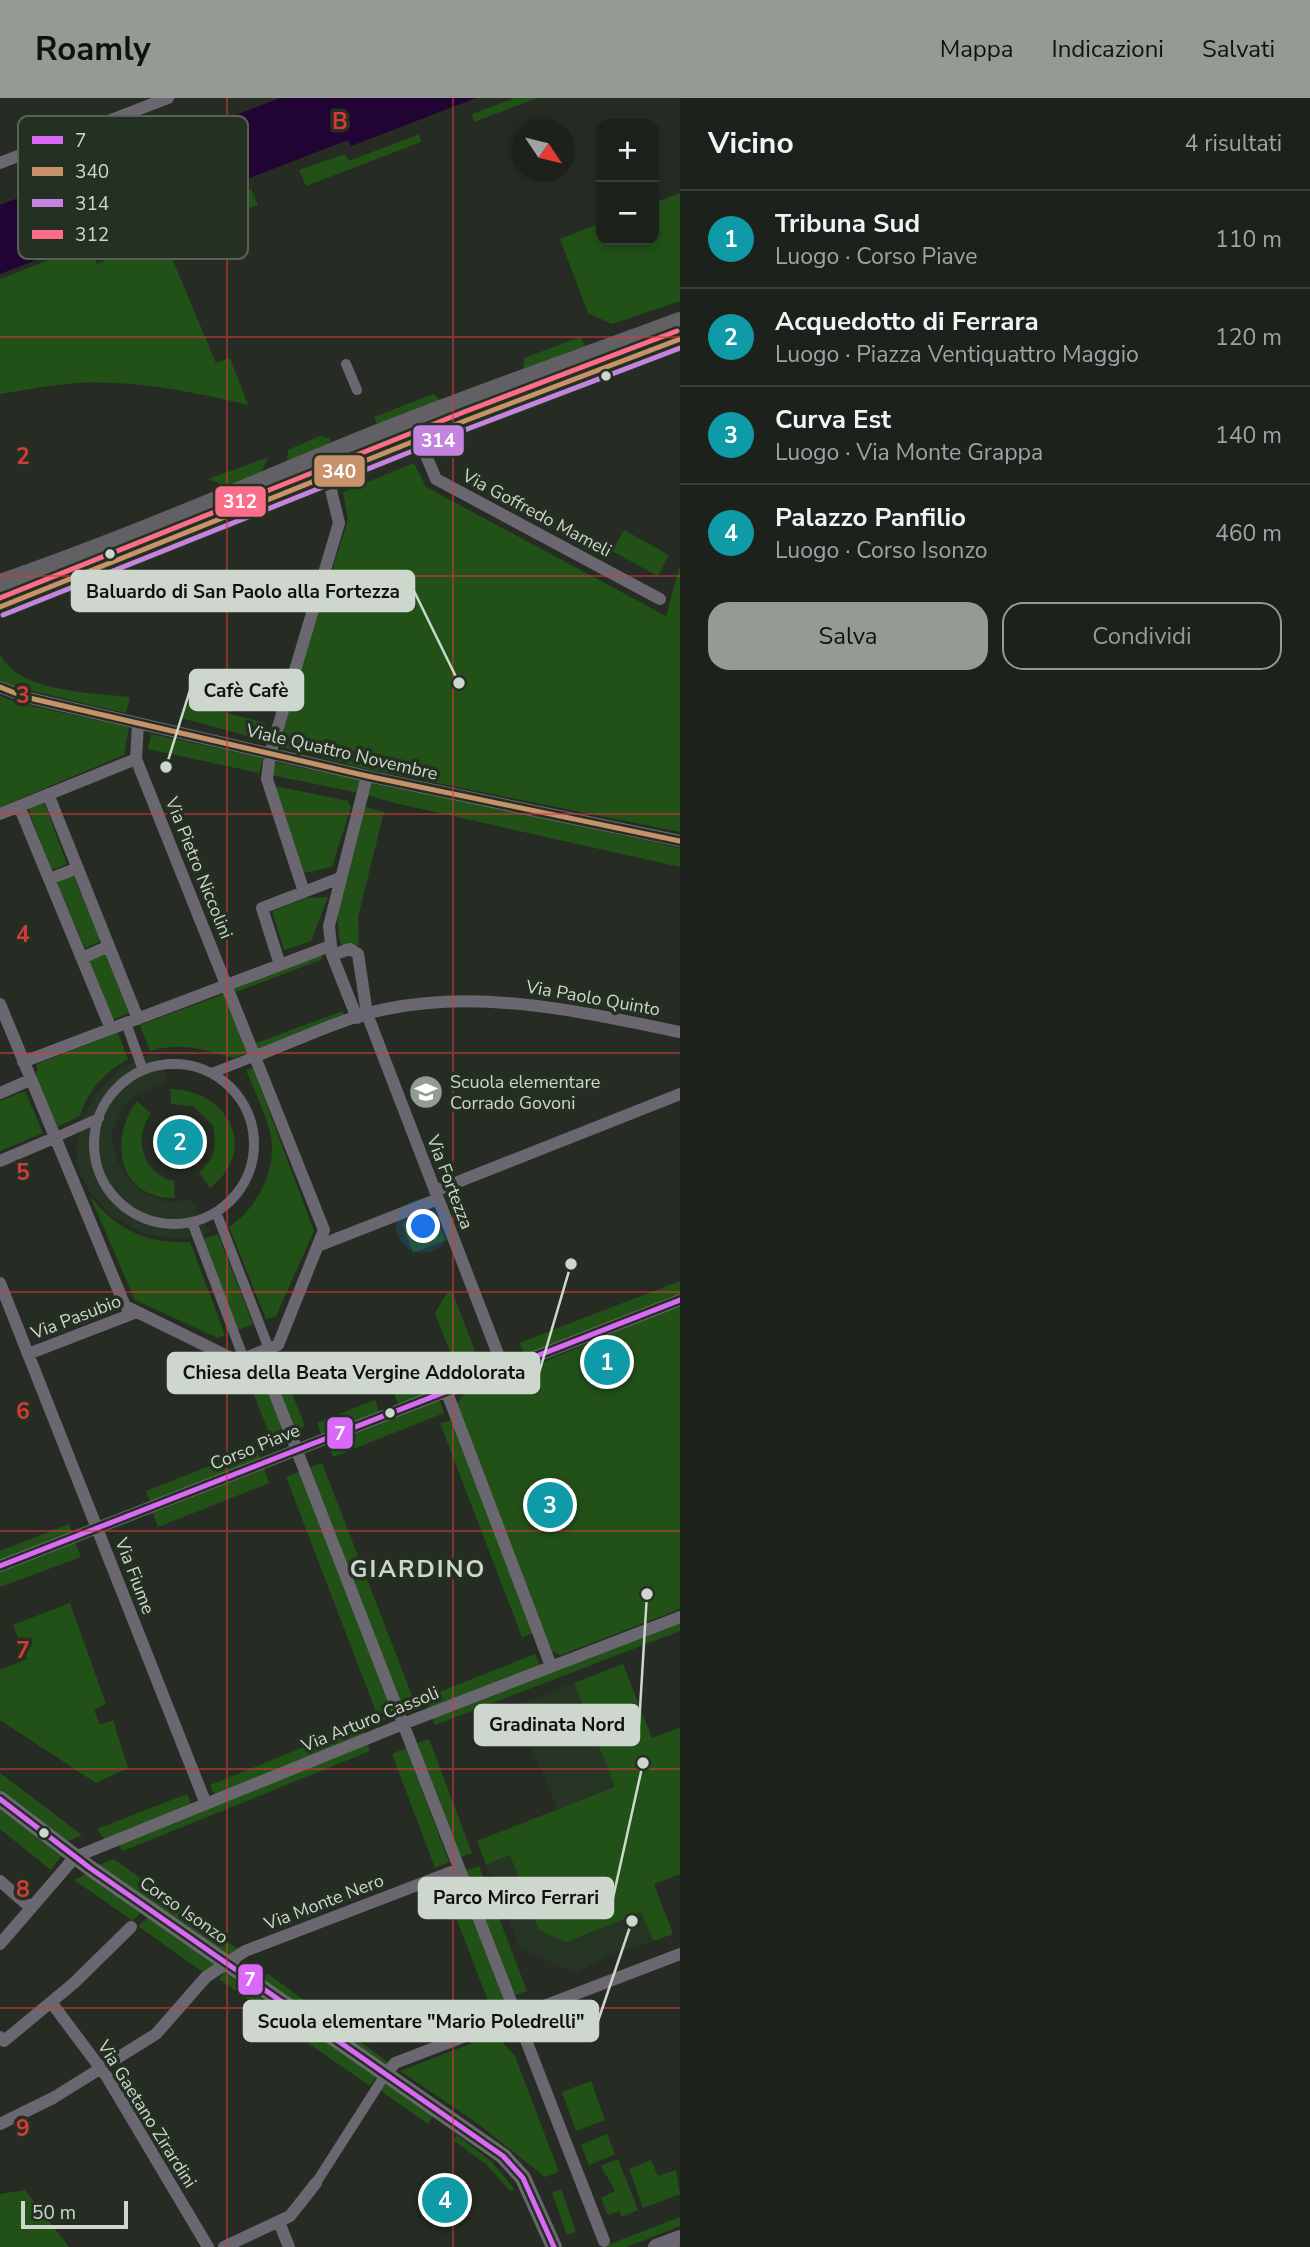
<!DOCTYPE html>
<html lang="it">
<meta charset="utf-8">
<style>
body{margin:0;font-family:"Nunito Sans",sans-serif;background:#252924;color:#f1f3f6}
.controls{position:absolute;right:21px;top:21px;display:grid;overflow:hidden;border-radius:14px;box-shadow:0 4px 10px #0003}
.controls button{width:63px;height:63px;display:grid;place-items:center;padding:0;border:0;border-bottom:2px solid #3a3e3a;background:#1c211b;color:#f1f3f6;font:35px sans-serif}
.compass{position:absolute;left:512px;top:21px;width:63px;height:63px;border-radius:50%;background:#1c211b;box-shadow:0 4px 10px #0003;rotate:125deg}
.scale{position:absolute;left:21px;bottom:18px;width:107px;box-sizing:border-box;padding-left:7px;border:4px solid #ced7cd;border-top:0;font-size:19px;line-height:24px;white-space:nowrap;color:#ced7cd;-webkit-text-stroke:5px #243021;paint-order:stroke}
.you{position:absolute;left:424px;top:1129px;width:24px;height:24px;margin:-18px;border:5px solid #fff;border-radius:50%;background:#1a73e8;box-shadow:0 0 0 10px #1a73e833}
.badge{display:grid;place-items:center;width:46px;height:46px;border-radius:50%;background:#939b92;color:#fff;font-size:23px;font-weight:700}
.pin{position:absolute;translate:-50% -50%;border:4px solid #fff;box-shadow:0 2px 7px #0006}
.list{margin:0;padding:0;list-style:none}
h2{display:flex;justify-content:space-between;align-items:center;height:91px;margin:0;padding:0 28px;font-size:30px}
h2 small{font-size:23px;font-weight:400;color:#a0a3a3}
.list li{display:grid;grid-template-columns:46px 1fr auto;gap:21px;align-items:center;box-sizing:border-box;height:98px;padding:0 28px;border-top:2px solid #3a3e3a}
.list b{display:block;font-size:26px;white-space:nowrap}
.list p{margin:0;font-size:23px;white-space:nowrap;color:#a0a3a3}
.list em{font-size:23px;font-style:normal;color:#a0a3a3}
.actions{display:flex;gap:14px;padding:21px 28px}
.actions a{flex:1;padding:16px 0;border:2px solid #939b92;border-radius:21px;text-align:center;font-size:24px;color:#939b92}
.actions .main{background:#939b92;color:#111}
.map{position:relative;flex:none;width:680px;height:2149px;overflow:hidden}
header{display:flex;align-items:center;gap:42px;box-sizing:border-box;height:98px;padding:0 35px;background:#939b92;color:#111}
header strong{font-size:33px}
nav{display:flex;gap:38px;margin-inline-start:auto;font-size:24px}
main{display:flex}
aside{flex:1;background:#1c211b}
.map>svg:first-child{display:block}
</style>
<header>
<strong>Roamly</strong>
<nav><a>Mappa</a><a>Indicazioni</a><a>Salvati</a></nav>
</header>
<main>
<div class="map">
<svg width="680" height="2149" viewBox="0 0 680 2149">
<rect width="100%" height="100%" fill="#262c24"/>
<!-- built -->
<path fill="#273624" d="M158,954L167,984L136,997L125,1006L111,1036L117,1062L127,1080L144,1095L167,1104L191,1102L210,1135L184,1141L145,1136L112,1118L89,1093L79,1072L76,1053L82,1022L95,997L120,970Z
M574,1585L673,1836L608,1858L576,1875L519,1850L496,1782L493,1783L477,1743L558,1712L514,1609Z"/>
<!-- green -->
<path fill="#225118" d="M515,0H537L474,24L472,16Z
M419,36L421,44L306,88L299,72L345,56L349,63Z
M251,91L258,107L178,137L170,122Z
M680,95V203L612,226L588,215L560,141L601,125V142H654V105Z
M163,139L216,265L230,260L248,307C191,293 134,282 76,285C50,287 25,292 0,296V181L88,147L97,166Z
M580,239L585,248L524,272V260Z
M433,296L441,303L377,327L374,319Z
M320,338L329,340L331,343L328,348L287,364L288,352Z
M269,359L260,375L228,389L208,381Z
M414,365L426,389L666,518L680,467V734L363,670L276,648L348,422L343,394Z
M624,432L669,457L658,478L612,453Z
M0,556C17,594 93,595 130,599L126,615L7,587L0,582Z
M0,598L22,606L129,629L124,657L0,709Z
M185,604L266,625L262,642L181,620Z
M151,636L263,660L259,675L148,651Z
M274,664L361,682L359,695L271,677Z
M370,683L680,750V769L395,705L366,697Z
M275,688L348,703L351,709L332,769L304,775Z
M44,704L67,766L51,772L28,710Z
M365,709L384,714L358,819L359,847L342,850C328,806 354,752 365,709Z
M73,777L101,843L85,850L57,784Z
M328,799L311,843L284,852L272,813L307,800Z
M320,855L323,861L236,894L233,887Z
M106,856L129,915L112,922L89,863Z
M224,896L247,955L233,960C204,951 180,944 150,953L140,927Z
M343,913L345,920L259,953L256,945Z
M118,935L128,961C104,975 88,992 80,1018L55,1030L36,981L37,966Z
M253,970L314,1133L276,1218L266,1221L229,1129C257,1110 277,1073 271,1039C267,1017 254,993 246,972Z
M170,991C228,992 260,1051 210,1090L199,1074C215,1062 217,1046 213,1027L193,1008L171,1006Z
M25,993L43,1035L0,1053V1003Z
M137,1003L151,1016C132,1040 143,1077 174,1083L175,1100C118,1101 108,1041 137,1003Z
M90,1098C117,1132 146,1146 190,1144L225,1237L218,1240L135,1202Z
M434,1113L445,1142L413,1155L402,1126Z
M218,1136L253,1226L236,1233L202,1141Z
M680,1183V1197L525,1257L519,1245Z
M452,1193L475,1253L453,1262L435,1215L446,1196Z
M680,1207V1511L561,1557L552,1553L456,1309L462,1298Z
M477,1261L482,1275L399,1308L394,1295Z
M280,1265L305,1328L292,1333L267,1270Z
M259,1272L284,1335L271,1340L246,1277Z
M439,1301L444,1315L333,1359L327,1346Z
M375,1302L380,1315L322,1338L317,1325Z
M452,1322L533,1535L522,1539L440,1325Z
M256,1350L261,1362L151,1406L146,1393Z
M322,1365L416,1608L401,1614L308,1370Z
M264,1371L269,1385L158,1429L153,1415Z
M301,1373L396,1617L380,1624L286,1379Z
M69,1426L73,1437L0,1465V1453Z
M75,1444L81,1459L0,1489V1473Z
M70,1505L106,1606L94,1612L100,1627L113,1622L128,1670L96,1685L0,1622V1572L27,1561L13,1527Z
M680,1522V1533L435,1627L431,1618Z
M535,1556L540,1569L429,1613L424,1600Z
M623,1566L652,1640L680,1630V1776L654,1786L673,1836L653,1843L641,1814L566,1844L539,1832L510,1757L486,1766L477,1743L615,1689L574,1585Z
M361,1626L366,1639L216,1700L210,1687Z
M429,1641L472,1755L458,1760L415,1646Z
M367,1645L370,1653L123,1753L116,1743Z
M406,1650L449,1764L435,1770L392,1656Z
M0,1675L82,1737L64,1745L0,1693Z
M187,1696L192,1708L106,1743L97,1731Z
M0,1710L61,1758L51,1772L0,1731Z
M114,1761L239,1852L225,1859L97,1768Z
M479,1768L527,1893L513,1898L465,1773Z
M86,1776L142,1813L133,1823L74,1782Z
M456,1777L504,1902L490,1908L442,1783Z
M150,1818L217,1865L204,1875L138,1828Z
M224,1874L270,1907L265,1914L219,1881Z
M267,1875L389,1965L384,1971L261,1886Z
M279,1910L377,1978L370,1988L272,1920Z
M483,1941L502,1944L515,1958L559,2074L545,2079L477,2025L400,1973Z
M591,1983L605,2022L576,2033L562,1994Z
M386,1985L433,2018L428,2026L381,1993Z
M607,2036L615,2056L589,2067L581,2047Z
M457,2037L491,2063L515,2092L510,2093L487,2067L453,2042Z
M618,2061L638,2112L622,2119L619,2113L608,2117L601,2100L615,2093L601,2068Z
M651,2062L658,2078L676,2072L680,2096L643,2110L629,2071Z
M561,2091L576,2134L567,2137L552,2095Z
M25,2092L69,2149H0V2096Z
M680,2119V2128L627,2149H602Z"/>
<!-- water -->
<path fill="#220434" d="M280,0H476L351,48L348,42L0,176V107Z"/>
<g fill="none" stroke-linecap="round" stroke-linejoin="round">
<!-- pedestrian -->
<path stroke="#6b6770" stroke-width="10" d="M346,266L357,292
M126,925L143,972
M94 1046a80 80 0 1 1 160 0a80 80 0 1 1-160 0Z
M212,975L256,958
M54,1040L99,1020
M216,1114L269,1251
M192,1124L244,1261
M316,2085L385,1977"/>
<!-- minor -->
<path stroke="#6b6770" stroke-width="12" d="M0,65L168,0
M419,341L436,381L660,501
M0,589L25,599L367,678L680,743
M48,696L138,921
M19,708L111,931
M0,716L136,661
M49,781L78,770
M304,794L267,681L270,656L339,425L328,380
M332,857L350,851L358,856L367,916L503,1269
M82,860L109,848
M280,867L262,810L340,780
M0,906L125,1208L237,1263L278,1247L324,1132L136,661L138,625
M357,920L332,857L329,828L367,678
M256,958C298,942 342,920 386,911C485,891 582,914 680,934
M23,964L330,848
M0,995L30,982
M0,1063L54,1040
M435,1093L680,996
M318,1148L438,1101
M0,1185L206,1706
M259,1255L604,2143
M28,1256L137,1214
M446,1292L551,1568
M0,1468L680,1202
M0,1783L31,1810
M0,1846L75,1759L403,1626L680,1519
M51,1904L107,1979L208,2149
M0,1939L4,1943L74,1885L131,1829
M385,1977L395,1965L680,1856
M0,2026L53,2000L156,1936L206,1879L245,1853L459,1771
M279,2124L289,2149
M224,2149L290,2118L316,2085"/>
<!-- tertiary -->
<path stroke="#6b6770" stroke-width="16" d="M0,1701L90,1770L503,2058L523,2080L554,2149
M656,2149L680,2140"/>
<!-- secondary -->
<path stroke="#625f65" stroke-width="18" d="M0,485C116,445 228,397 341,350C453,304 567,265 680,223
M0,509L322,382L467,322L680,241"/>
<!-- bus-1 casing -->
<g stroke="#243021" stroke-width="10">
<path id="bus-1" d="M0,1468L680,1202
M0,1701L90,1770L503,2058L523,2080L554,2149"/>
</g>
<!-- bus-2 casing -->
<g stroke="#243021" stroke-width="10">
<path id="bus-2" d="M0,509L467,322L680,241
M0,589L25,599L367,678L680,743"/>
</g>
<!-- bus-3 casing -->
<g stroke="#243021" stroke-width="10">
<path id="bus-3" d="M3,517L470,330L680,250"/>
</g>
<!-- bus-4 casing -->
<g stroke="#243021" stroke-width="10">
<path id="bus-4" d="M0,500L464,314L677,233"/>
</g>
<!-- bus-1 -->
<use href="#bus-1" stroke="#da69f7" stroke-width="5"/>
<!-- bus-2 -->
<use href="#bus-2" stroke="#c7916a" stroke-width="5"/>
<!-- bus-3 -->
<use href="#bus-3" stroke="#c483df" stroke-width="5"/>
<!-- bus-4 -->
<use href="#bus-4" stroke="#fb6d88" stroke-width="5"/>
</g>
<!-- grid -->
<path fill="none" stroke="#d53a38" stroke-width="2" stroke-opacity="0.55" d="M227,0V2149M453,0V2149M0,239H680M0,478H680M0,716H680M0,955H680M0,1194H680M0,1433H680M0,1671H680M0,1910H680"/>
<!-- icons -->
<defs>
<g id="school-disc" transform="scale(1.75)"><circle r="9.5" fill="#939b92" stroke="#243021"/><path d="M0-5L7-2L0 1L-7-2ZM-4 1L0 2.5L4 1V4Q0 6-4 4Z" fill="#fff"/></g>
</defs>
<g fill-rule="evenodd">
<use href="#school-disc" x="426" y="994"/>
</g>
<!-- markers -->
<g fill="#ced7cd" stroke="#243021" stroke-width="2.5">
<circle cx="606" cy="278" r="6"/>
<circle cx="110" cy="456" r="6"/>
<circle cx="390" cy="1315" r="6"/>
<circle cx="44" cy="1735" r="6"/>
</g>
<g text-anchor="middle" stroke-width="7" stroke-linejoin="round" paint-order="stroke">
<!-- street labels -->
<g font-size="18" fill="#ced7cd" stroke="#243021">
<text transform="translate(537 415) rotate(28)" y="6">Via Goffredo Mameli</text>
<text transform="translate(342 654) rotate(13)" y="6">Viale Quattro Novembre</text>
<text transform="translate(199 770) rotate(68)" y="6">Via Pietro Niccolini</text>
<text transform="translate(593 900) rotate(10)" y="6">Via Paolo Quinto</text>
<text transform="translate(450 1084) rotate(69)" y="6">Via Fortezza</text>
<text transform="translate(76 1219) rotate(-21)" y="6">Via Pasubio</text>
<text transform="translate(255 1349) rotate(-22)" y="6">Corso Piave</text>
<text transform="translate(135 1478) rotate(69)" y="6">Via Fiume</text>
<text transform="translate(370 1621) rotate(-22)" y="6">Via Arturo Cassoli</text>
<text transform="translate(324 1804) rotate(-21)" y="6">Via Monte Nero</text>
<text transform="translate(184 1812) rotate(35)" y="6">Corso Isonzo</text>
<text transform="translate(147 2016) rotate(58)" y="6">Via Gaetano Zirardini</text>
</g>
<!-- poi labels -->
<g font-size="18" fill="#ced7cd" stroke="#243021" text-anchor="start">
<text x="450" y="990">Scuola elementare<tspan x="450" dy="21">Corrado Govoni</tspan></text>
</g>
<!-- district labels -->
<g font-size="24" font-weight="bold" letter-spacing="2" fill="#ced7cd" stroke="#243021">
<text x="418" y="1479">GIARDINO</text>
</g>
</g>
<!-- legend -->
<rect x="18" y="18" width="230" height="143" rx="10" fill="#243021" stroke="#576255" stroke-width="2"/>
<rect x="32" y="38" width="31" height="8" fill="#da69f7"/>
<rect x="32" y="69" width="31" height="9" fill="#c7916a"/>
<rect x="32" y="101" width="31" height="8" fill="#c483df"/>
<rect x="32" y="132" width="31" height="9" fill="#fb6d88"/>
<g font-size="19" fill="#ced7cd">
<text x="75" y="49">7</text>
<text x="75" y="80">340</text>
<text x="75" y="112">314</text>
<text x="75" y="143">312</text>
</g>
<g font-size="23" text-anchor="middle" font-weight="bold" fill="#d53a38" stroke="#243021" stroke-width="7" stroke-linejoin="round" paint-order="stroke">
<text x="340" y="31">B</text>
<text x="23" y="366">2</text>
<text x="23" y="605">3</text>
<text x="23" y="844">4</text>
<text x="23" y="1082">5</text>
<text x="23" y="1321">6</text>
<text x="23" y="1560">7</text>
<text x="23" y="1799">8</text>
<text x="23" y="2038">9</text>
</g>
<!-- callouts -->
<path fill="none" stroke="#ced7cd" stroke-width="2.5" d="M459 585L414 493M166 669L190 592M571 1166L539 1275M647 1496L639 1627M643 1665L613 1800M632 1823L598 1923"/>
<g fill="#ced7cd" stroke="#243021" stroke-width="2.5">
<circle cx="459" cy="585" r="7"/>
<circle cx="166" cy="669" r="7"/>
<circle cx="571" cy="1166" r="7"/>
<circle cx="647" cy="1496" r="7"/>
<circle cx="643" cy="1665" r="7"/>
<circle cx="632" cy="1823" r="7"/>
</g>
<g fill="#ced7cd" stroke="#ced7cd" stroke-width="2.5">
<rect x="72" y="473" width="342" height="40" rx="7"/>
<rect x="190" y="572" width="113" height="40" rx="7"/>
<rect x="168" y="1255" width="371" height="40" rx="7"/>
<rect x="475" y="1607" width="164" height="40" rx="7"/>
<rect x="419" y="1780" width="194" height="40" rx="7"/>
<rect x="244" y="1903" width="354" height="40" rx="7"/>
</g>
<g font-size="19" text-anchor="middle" font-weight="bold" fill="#111">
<text x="243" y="500">Baluardo di San Paolo alla Fortezza</text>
<text x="246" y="599">Cafè Cafè</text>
<text x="354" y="1281">Chiesa della Beata Vergine Addolorata</text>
<text x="557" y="1633">Gradinata Nord</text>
<text x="516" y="1806">Parco Mirco Ferrari</text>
<text x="421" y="1930">Scuola elementare "Mario Poledrelli"</text>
</g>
<g stroke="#243021" stroke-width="2.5">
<rect x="412" y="326" width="53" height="33" rx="7" fill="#c483df"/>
<rect x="313" y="356" width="53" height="34" rx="7" fill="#c7916a"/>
<rect x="214" y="387" width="53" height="33" rx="7" fill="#fb6d88"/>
<rect x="326" y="1318" width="28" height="34" rx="7" fill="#da69f7"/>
<rect x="237" y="1865" width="27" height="33" rx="7" fill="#da69f7"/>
</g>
<g font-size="19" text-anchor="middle" font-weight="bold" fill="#fff">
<text x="438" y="349">314</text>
<text x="339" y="380">340</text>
<text x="240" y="410">312</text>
<text x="340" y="1342">7</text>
<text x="250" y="1888">7</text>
</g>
</svg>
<div class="controls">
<button>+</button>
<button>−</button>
</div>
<svg class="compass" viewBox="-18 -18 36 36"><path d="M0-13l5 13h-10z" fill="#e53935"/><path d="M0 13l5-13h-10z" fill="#a0a3a3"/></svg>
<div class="scale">50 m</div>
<div class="you"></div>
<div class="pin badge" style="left:607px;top:1264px;background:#0f9aa8">1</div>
<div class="pin badge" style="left:180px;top:1044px;background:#0f9aa8">2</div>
<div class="pin badge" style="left:550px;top:1407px;background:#0f9aa8">3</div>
<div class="pin badge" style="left:445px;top:2102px;background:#0f9aa8">4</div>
</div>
<aside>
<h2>Vicino<small>4 risultati</small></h2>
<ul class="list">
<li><span class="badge" style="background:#0f9aa8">1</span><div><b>Tribuna Sud</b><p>Luogo · Corso Piave</p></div><em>110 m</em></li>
<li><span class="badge" style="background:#0f9aa8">2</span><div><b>Acquedotto di Ferrara</b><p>Luogo · Piazza Ventiquattro Maggio</p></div><em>120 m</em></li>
<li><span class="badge" style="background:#0f9aa8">3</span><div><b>Curva Est</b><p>Luogo · Via Monte Grappa</p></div><em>140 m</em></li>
<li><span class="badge" style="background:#0f9aa8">4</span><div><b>Palazzo Panfilio</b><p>Luogo · Corso Isonzo</p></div><em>460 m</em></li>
</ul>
<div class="actions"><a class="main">Salva</a><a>Condividi</a></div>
</aside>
</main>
